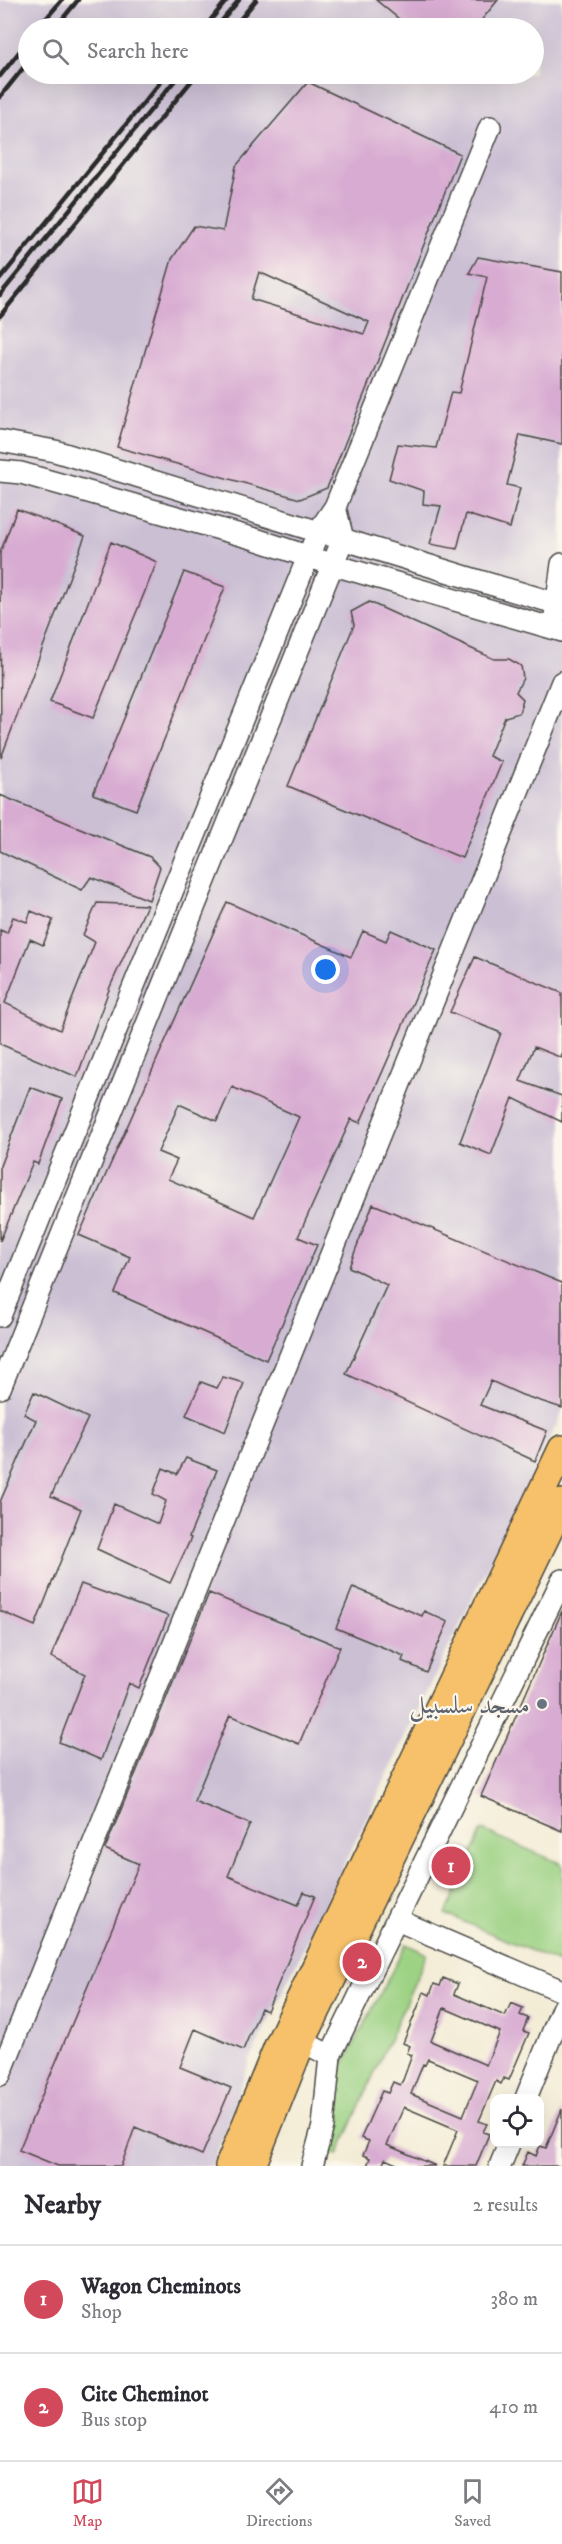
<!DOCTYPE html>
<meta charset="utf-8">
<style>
body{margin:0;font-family:"IM FELL DW Pica",Amiri,serif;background:#f7f7f7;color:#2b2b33}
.controls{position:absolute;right:18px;bottom:18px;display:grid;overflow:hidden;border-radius:12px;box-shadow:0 6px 24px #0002}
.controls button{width:54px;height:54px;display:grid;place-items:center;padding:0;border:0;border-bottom:2px solid #e1e1e2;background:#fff;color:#2b2b33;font:30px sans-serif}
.you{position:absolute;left:326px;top:970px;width:21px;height:21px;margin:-15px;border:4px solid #fff;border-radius:50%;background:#1a73e8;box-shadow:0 0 0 9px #1a73e833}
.badge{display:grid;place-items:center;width:39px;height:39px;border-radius:50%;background:#d1495b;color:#fff;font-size:20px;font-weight:700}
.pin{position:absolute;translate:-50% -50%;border:3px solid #fff;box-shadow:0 2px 6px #0006}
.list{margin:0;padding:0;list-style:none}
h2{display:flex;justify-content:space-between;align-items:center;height:78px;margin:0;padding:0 24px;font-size:26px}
h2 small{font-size:20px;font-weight:400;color:#7c7c81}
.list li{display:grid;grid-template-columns:39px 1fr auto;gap:18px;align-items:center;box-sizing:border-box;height:108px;padding:0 24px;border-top:2px solid #e1e1e2}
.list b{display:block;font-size:22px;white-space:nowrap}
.list p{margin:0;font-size:20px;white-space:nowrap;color:#7c7c81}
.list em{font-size:20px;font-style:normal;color:#7c7c81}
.icon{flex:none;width:33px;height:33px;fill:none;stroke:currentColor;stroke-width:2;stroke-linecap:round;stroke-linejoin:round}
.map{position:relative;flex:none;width:562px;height:2166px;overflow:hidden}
.search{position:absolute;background:#fff;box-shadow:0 6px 24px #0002;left:18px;right:18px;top:18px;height:66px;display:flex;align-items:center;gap:15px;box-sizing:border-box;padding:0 21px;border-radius:33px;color:#7c7c81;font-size:22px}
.sheet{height:294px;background:#fff}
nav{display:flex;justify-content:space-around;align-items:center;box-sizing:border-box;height:84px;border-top:2px solid #e1e1e2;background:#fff;font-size:16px;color:#7c7c81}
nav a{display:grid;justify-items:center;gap:3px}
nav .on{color:#d1495b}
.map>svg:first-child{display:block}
</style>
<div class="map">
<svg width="562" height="2166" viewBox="0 0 562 2166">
<rect width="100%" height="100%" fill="#fbf7ec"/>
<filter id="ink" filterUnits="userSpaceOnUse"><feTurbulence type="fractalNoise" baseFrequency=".0167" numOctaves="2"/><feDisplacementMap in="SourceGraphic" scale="12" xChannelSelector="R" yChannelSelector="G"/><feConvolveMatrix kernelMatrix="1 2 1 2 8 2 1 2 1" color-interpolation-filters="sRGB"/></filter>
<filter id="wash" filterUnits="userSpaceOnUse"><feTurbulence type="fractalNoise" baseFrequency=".008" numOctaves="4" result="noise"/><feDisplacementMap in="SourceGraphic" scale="24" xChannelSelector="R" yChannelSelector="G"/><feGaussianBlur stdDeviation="1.35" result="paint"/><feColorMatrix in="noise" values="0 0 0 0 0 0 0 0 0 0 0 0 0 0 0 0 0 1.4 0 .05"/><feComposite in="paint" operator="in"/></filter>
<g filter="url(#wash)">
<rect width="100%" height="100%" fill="#f3ecd5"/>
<!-- industrial -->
<path fill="#cbbfd4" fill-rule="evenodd" d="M0,0H562V1413L252,2055L212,2166H0ZM28,28H534V74H28Z"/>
<!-- green -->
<path fill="#9dd284" stroke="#647e58" stroke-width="1.5" d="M482,1830L562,1864V1955L559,1963L446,1914Z
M406,1944L427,1954L338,2155L331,2153L336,2079Z"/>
<g id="blocks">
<!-- building -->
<path fill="#d8acd2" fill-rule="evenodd" d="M376,0H498L475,28H410Z
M308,82L460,154L327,488L300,499L117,447L172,259L194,226L223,231L236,166ZM259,272L369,322L364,334L251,299Z
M478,257L562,272V444L520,435L507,485L520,488L510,528L466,514L457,549L430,544L441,506L423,504L424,491L389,479L398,444L436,448L451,392L459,393L487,277L469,273Z
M17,509L85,536L1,758L0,553Z
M111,542L157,562L93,718L50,702Z
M184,572L225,587L136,810L93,794Z
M369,602L494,659H509L521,666L523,678L516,692L523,699L519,713L505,717L489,756L502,762L462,858L288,786L354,625L351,612Z
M0,795L150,857L160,867L149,900L91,877L82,890L0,851Z
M227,902L351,957L363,931L386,941L391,930L436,950L360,1123L351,1119L298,1237L317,1245L266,1360L115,1293L130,1257L79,1235ZM232,1087L299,1117L254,1217L168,1179L177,1160L158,1152L179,1104L217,1121Z
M97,903L147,905L110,987L77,1077L0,1044V930L7,933L13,917L27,922L31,911L53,920L43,945L30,939L5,1003L60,1030L95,942L83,935Z
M475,957L562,993V1058L534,1047L520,1081L562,1096V1122L513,1098L491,1155L460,1142L501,1033L450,1012Z
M30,1087L62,1099L38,1164L33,1162L0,1241V1166Z
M373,1204L562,1283V1408L522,1395L491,1381L480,1405L547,1431L535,1461L346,1374L387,1285L349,1267Z
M223,1377L244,1383L225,1432L186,1415L201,1382L217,1388Z
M34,1392L88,1418L51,1496L81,1509L35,1626L0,1611V1502L36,1420L24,1414Z
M186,1458L217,1470L189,1537L191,1538L170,1583L97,1549L114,1504L158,1524L166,1501L153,1494L163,1468L177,1474Z
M81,1584L168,1616L139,1688L129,1683L101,1760L59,1742L85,1674L51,1657Z
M353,1587L422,1616L424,1611L448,1622L426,1672L402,1661L404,1656L336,1628Z
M209,1593L340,1647L299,1744L230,1715L194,1801L250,1824L228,1876L298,1905L304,1892L315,1896L267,2011L261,2008L243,2050L195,2029L180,2067L231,2088L202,2155L135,2127L121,2166H58L19,2150L139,1864L105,1849Z
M562,1611V1831L481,1796Z
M443,1978L458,1984L454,1994L505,2016L511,2003L523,2008L520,2015L528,2018L523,2031L529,2033L509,2080L504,2078L501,2084L496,2081L479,2121L487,2124L483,2132L489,2134L476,2166H443L458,2130L404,2107L387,2145L436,2166H401L385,2159L382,2166H367L370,2158L363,2155L369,2141L361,2138L382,2091L388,2093L393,2082L400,2085L403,2080L412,2055L407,2053L410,2046L403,2043L424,1992L430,1995L434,1984L440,1986ZM444,2008L500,2032L486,2065L431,2041ZM428,2059L478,2080L463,2116L411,2094L423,2064L425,2065Z
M562,2109V2166H522L528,2152L536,2156L540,2146L546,2148Z"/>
</g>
</g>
<g filter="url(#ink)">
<use href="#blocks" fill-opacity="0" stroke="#494844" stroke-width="1.5"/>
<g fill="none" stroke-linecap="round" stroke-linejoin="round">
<!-- minor casing -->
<g stroke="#494844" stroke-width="24">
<path id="minor" d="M0,441L55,451L476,580L562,605
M0,471L21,473L255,539L334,565L562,631
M555,616L562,564
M0,1316L308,557L318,532L335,507L490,127
M0,1388L343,539L335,507
M397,1920L562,1991
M302,2041L330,2056L323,2126L312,2166
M330,2056L562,1580
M0,2075L562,682
M526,2098L562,2009
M500,2166L509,2144"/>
</g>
<!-- major casing -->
<g stroke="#494844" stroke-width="30">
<path id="major" d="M229,2166L278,2046L562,1449
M252,2166L302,2041L562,1503"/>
</g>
<!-- minor -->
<use href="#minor" stroke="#fff" stroke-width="21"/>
<!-- major -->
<use href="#major" stroke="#f6c16b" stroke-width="27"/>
<!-- rail -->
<path stroke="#2b2b2b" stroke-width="4.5" d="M38,28L62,0
M55,28L78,0
M204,28L227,0
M216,28L239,0
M233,28L256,0
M0,76L28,41
M0,97L28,62
M0,279L167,74
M0,295L180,74
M0,316L197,74"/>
</g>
</g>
<!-- markers -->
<circle fill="#6b7280" stroke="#fbf7ec" stroke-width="2" cx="542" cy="1704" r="6"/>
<g text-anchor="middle" stroke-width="4.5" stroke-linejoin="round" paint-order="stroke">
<!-- worship labels -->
<g font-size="26" fill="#5b616d" stroke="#fbf7ec" text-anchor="end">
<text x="530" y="1713">مسجد سلسبيل</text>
</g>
</g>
</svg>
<div class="controls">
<button><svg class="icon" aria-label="locate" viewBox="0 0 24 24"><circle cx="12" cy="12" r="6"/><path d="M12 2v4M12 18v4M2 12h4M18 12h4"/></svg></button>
</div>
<div class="you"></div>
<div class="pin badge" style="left:451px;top:1866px">1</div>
<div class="pin badge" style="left:362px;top:1962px">2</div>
<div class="search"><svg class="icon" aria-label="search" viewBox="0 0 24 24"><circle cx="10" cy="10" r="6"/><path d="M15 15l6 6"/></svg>Search here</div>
</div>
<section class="sheet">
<h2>Nearby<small>2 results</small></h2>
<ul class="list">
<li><span class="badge">1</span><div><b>Wagon Cheminots</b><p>Shop</p></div><em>380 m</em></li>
<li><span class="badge">2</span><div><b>Cite Cheminot</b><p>Bus stop</p></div><em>410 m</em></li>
</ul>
</section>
<nav>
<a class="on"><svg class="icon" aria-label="map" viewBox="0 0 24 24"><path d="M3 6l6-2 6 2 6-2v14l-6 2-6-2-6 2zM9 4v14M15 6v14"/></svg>Map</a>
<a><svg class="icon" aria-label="directions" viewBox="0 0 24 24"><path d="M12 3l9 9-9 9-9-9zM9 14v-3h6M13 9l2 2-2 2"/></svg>Directions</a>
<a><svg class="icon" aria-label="saved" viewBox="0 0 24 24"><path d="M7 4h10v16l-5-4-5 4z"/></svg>Saved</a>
</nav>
